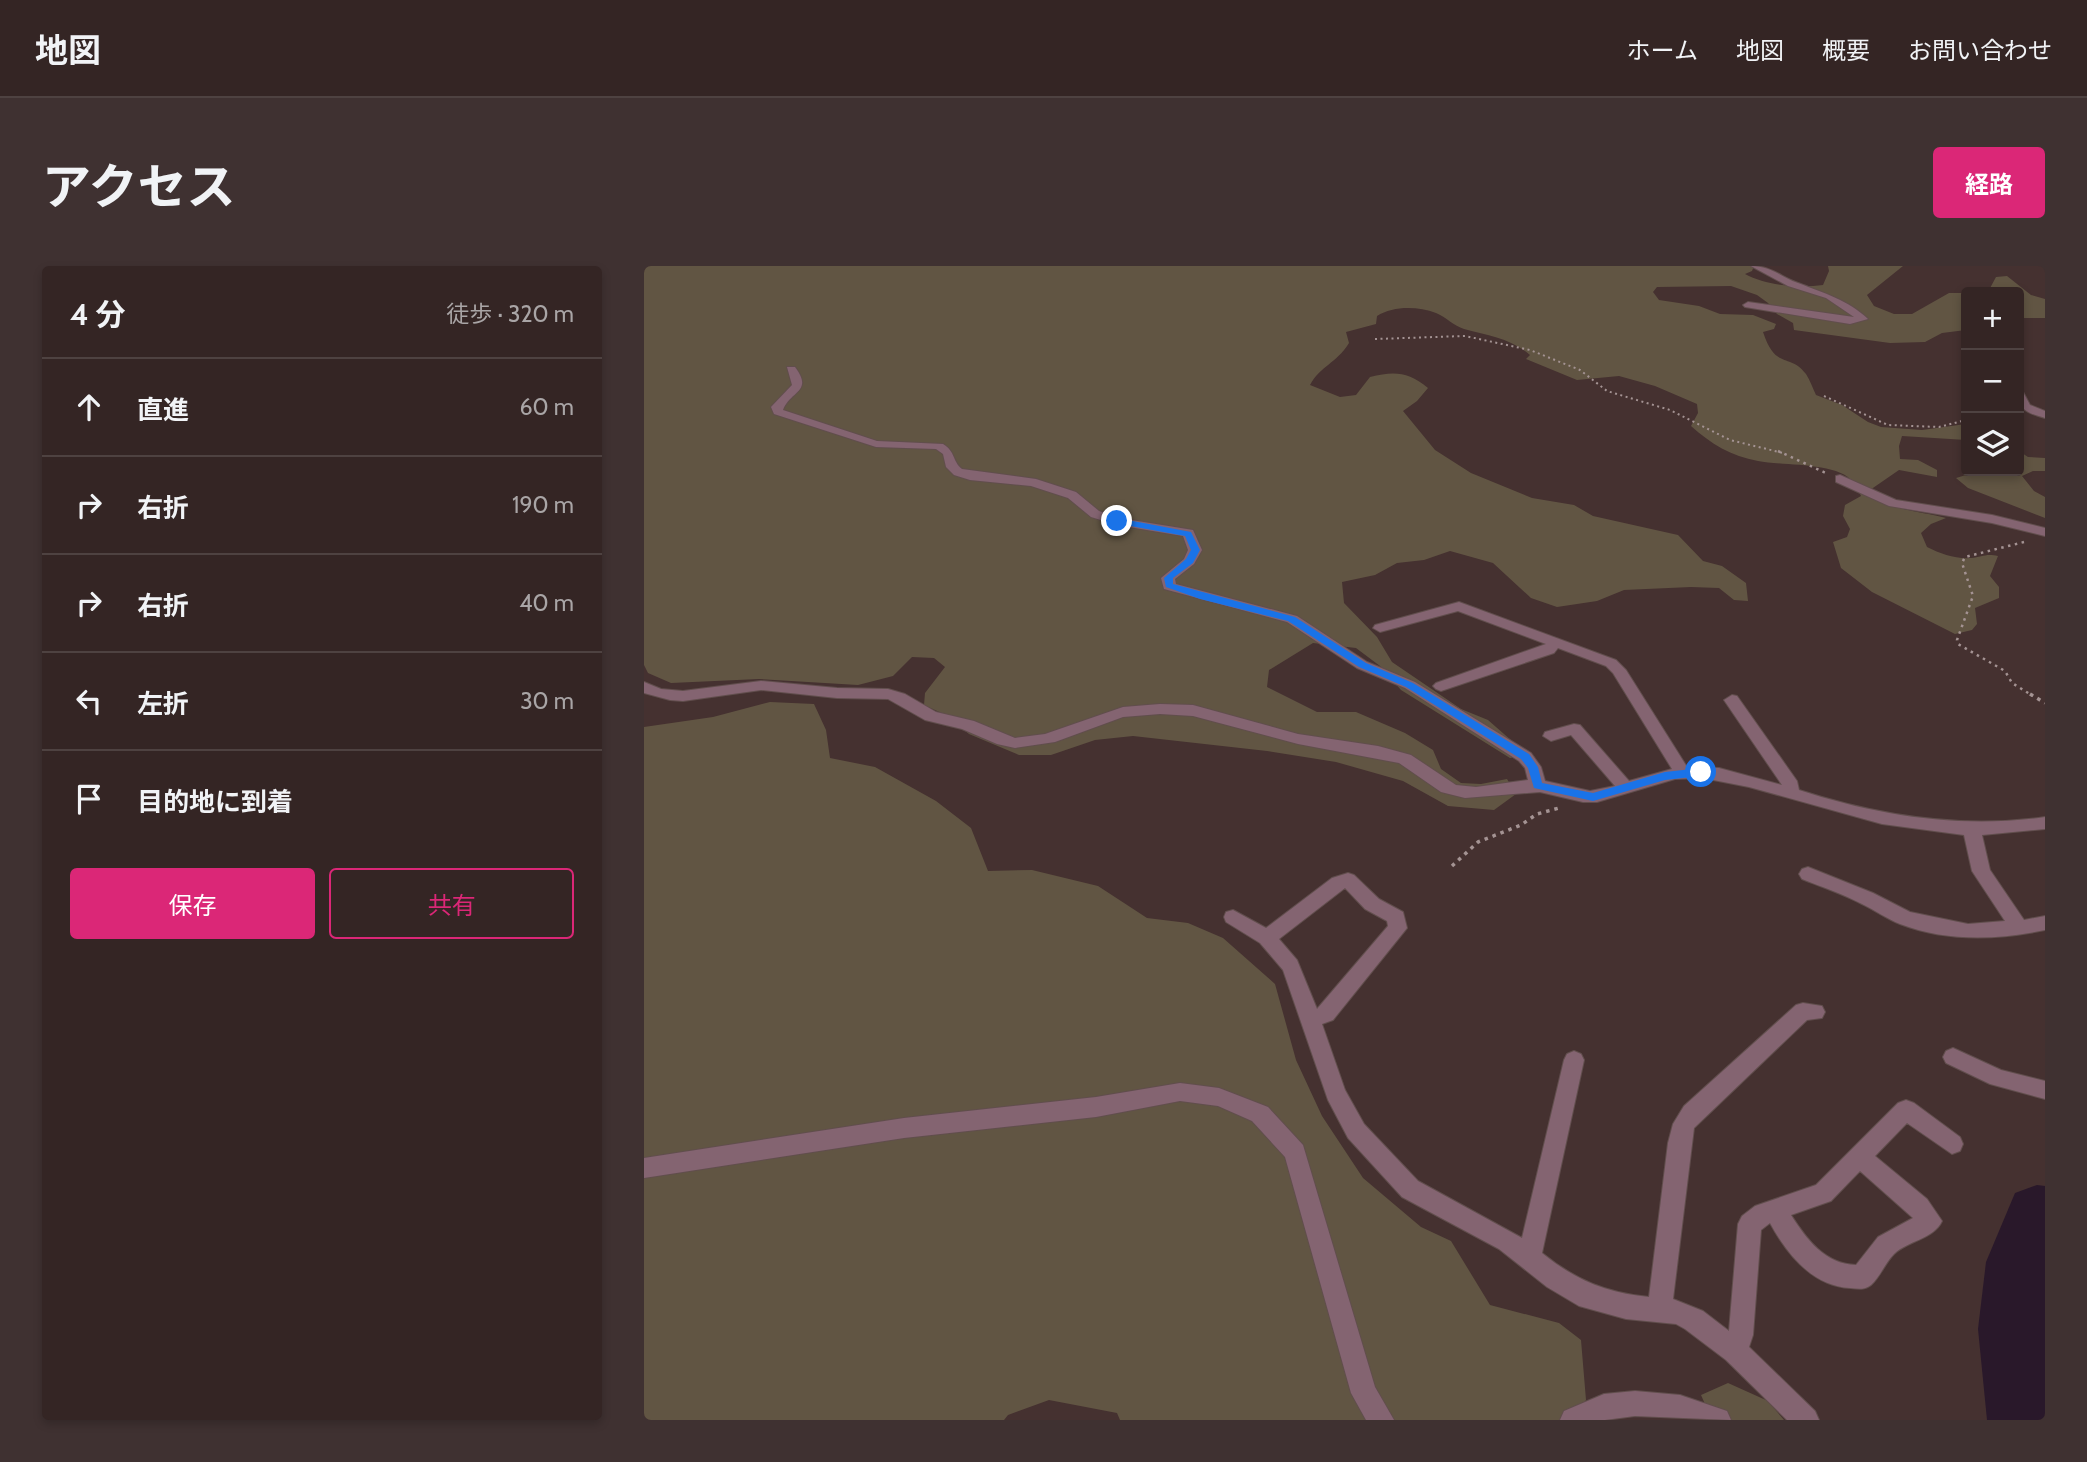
<!DOCTYPE html>
<html lang="ja">
<meta charset="utf-8">
<style>
body{margin:0;font-family:Cabin,"Noto Sans JP",sans-serif;background:#3f3131;color:#f1f3f6}
.controls{position:absolute;right:21px;top:21px;display:grid;overflow:hidden;border-radius:7px;box-shadow:0 4px 10px #0003}
.controls button{width:63px;height:63px;display:grid;place-items:center;padding:0;border:0;border-bottom:2px solid #4e4241;background:#342524;color:#f1f3f6;font:35px sans-serif}
.stop{position:absolute;width:21px;height:21px;margin:-16px;border:5px solid #1a73e8;border-radius:50%;background:#fff}
.stop.end{background:#1a73e8;border-color:#fff;box-shadow:0 2px 7px #0008}
.list{margin:0;padding:0;list-style:none}
h2{display:flex;justify-content:space-between;align-items:center;height:91px;margin:0;padding:0 28px;font-size:30px}
h2 small{font-size:23px;font-weight:400;color:#a9a5a6}
.list li{display:grid;grid-template-columns:46px 1fr auto;gap:21px;align-items:center;box-sizing:border-box;height:98px;padding:0 28px;border-top:2px solid #4e4241}
.list b{display:block;font-size:26px;white-space:nowrap}
.list em{font-size:23px;font-style:normal;color:#a9a5a6}
.actions{display:flex;gap:14px;padding:21px 28px}
.actions a{flex:1;padding:16px 0;border:2px solid #db2777;border-radius:7px;text-align:center;font-size:24px;color:#db2777}
.actions .main{background:#db2777;color:#fff}
.icon{flex:none;width:38px;height:38px;fill:none;stroke:currentColor;stroke-width:2;stroke-linecap:round;stroke-linejoin:round}
.map{position:relative;flex:none;width:1401px;height:1154px;overflow:hidden;border-radius:7px}
header{display:flex;align-items:center;gap:42px;box-sizing:border-box;height:98px;padding:0 35px;background:#342524;border-bottom:2px solid #4e4241}
header strong{font-size:33px}
nav{display:flex;gap:38px;margin-inline-start:auto;font-size:24px}
.intro{display:flex;align-items:center;justify-content:space-between;box-sizing:border-box;height:168px;padding:0 42px}
h1{margin:0;font-size:49px}
.button{padding:18px 32px;border-radius:7px;background:#db2777;color:#fff;font-size:24px;font-weight:700}
main{display:flex;gap:42px;padding:0 42px}
aside{flex:1;background:#342524;border-radius:7px;box-shadow:0 4px 10px #0003}
.map>svg:first-child{display:block}
</style>
<header>
<strong>地図</strong>
<nav><a>ホーム</a><a>地図</a><a>概要</a><a>お問い合わせ</a></nav>
</header>
<div class="intro"><h1>アクセス</h1><a class="button">経路</a></div>
<main>
<aside>
<h2>4 分<small>徒歩 · 320 m</small></h2>
<ul class="list">
<li><svg class="icon" aria-label="ahead" viewBox="0 0 24 24"><path d="M12 20V5M6 11l6-6 6 6"/></svg><div><b>直進</b></div><em>60 m</em></li>
<li><svg class="icon" aria-label="right" viewBox="0 0 24 24"><path d="M7 20v-9h11M14 6l5 5-5 5"/></svg><div><b>右折</b></div><em>190 m</em></li>
<li><svg class="icon" aria-label="right" viewBox="0 0 24 24"><path d="M7 20v-9h11M14 6l5 5-5 5"/></svg><div><b>右折</b></div><em>40 m</em></li>
<li><svg class="icon" aria-label="left" viewBox="0 0 24 24"><path d="M17 20v-9H6M10 6l-5 5 5 5"/></svg><div><b>左折</b></div><em>30 m</em></li>
<li><svg class="icon" aria-label="arrive" viewBox="0 0 24 24"><path d="M6 21V4h12l-3 4 3 4H6"/></svg><div><b>目的地に到着</b></div></li>
</ul>
<div class="actions"><a class="main">保存</a><a>共有</a></div>
</aside>
<div class="map">
<svg width="1401" height="1154" viewBox="0 0 1401 1154">
<rect width="100%" height="100%" fill="#453130"/>
<!-- green -->
<path fill="#615543" d="M0,0H1110L1108,5L1101,8C1123,20 1155,22 1179,19L1185,5L1184,0H1259L1223,29L1230,40L1250,48H1268L1305,27H1322V64L1298,67L1281,76L1246,77L1150,64L1149,57L1133,48L1124,37L1113,29L1087,20L1013,21L1009,26L1015,34L1055,40L1076,48L1109,49L1132,58L1130,63L1119,66C1132,105 1145,86 1162,108C1166,114 1169,123 1172,129L1198,139L1224,156L1237,161L1278,164L1322,158V174L1258,170L1255,180L1256,193L1274,194L1293,204V211L1255,204L1226,224C1239,245 1279,245 1302,252L1287,258L1277,267L1283,281C1297,288 1311,293 1327,292C1338,291 1342,287 1354,290L1346,310L1355,321V332L1331,342L1333,358L1328,364L1311,368L1228,326L1197,302L1189,276L1203,271L1206,263L1199,250L1201,239L1217,230C1215,226 1213,220 1209,216C1194,196 1138,200 1114,195C1087,190 1067,178 1047,160L1054,147L1053,138L1011,120L975,110L933,114L882,93L886,89C866,72 845,70 820,63C810,60 802,51 792,47C773,40 749,40 733,50L732,58L702,66L705,77C692,98 677,99 666,119L696,131L712,129L726,111C751,105 764,106 784,122L773,135L759,145L791,184L827,207L888,232L930,239L949,250L1034,269L1059,295L1078,300L1102,317L1104,335L1090,334L1075,322L1047,321L980,324L953,335L913,341L887,332L849,297L806,285L780,294L753,297L731,309L698,316L700,337L733,371L748,396L817,443L844,454L884,489L866,492L757,424L736,400L712,382L669,377L625,404L623,421L673,446H712L761,467L789,484L797,503L817,517L837,518L863,513L872,528L850,544L804,540L759,515L692,496L623,485L489,470L451,474L407,489H375L325,468L304,450L280,439L281,427L301,401L290,392L268,391L249,410L214,419L115,413L27,417L4,407L0,399Z
M1363,10L1387,29L1401,33V52H1375V26H1333L1345,24L1352,11Z
M1375,185L1384,191L1401,192V205H1389L1378,210L1390,225L1401,231V252L1324,222L1312,212L1335,205H1375Z
M126,436L170,438L182,464L186,492L231,501L292,535L327,562L344,605L388,604L454,620L503,652L544,657L579,672L631,718L652,794L678,850L719,912L777,961L807,975L846,1039L915,1057L937,1074L942,1134L928,1154H476L473,1147L405,1134L364,1149L360,1154H0V461L69,451Z
M1084,1117L1124,1135L1140,1154H1068L1057,1129Z"/>
<!-- water -->
<path fill="#29182a" d="M1393,919L1401,920V1154H1343L1334,1063L1342,996L1371,927Z"/>
<g fill="none" stroke-linecap="round" stroke-linejoin="round">
<!-- minor casing -->
<g stroke="#614e4d" stroke-width="2">
<path id="minor" d="M1107,0C1127,0 1137,11 1154,17C1180,27 1204,34 1224,53L1206,58L1101,41L1099,39L1104,36L1210,51L1182,32L1144,20Z
M143,101H151C170,126 146,125 139,144L233,175L299,178C312,186 308,195 318,203L392,213L432,226L455,245L475,252L549,264L558,284L550,298L531,313L532,318L653,350L723,396L771,416L887,487L897,501L901,515L946,525L971,520L927,469L907,475L899,470L901,466L930,458L936,459L985,515L1028,503L969,407L962,400L914,382L910,387L797,425L792,423L789,420L792,417L902,378L814,345L736,366L729,362L731,359L815,336L972,394L982,404L1043,501L1075,502L1138,519L1080,434L1088,429L1093,430L1153,515L1155,524C1235,550 1318,563 1401,551V563L1338,569L1346,604L1380,654L1401,650V664C1353,674 1303,676 1256,658C1243,653 1231,644 1218,638C1199,628 1178,621 1158,613L1155,608L1158,603L1164,601L1229,627L1266,646L1324,658L1361,655L1328,605L1320,569L1238,558L1105,521L1059,512L1031,513L953,536H939L896,526L821,532L797,526L755,497L654,478L549,450L516,448L479,451L411,476L371,482L353,478L318,463L281,454L244,433L193,432L117,424L39,435L26,434L0,427V416L17,423L39,425L117,415L193,422L244,423L261,428L292,446L330,455L371,472L401,468L479,441L516,438L549,439L654,468L734,480L767,489L812,519L832,521L884,514L881,502L875,495L761,422L713,402L643,356L520,323L517,312L540,293L544,284L539,270L473,259L447,251L424,232L387,220L326,214L310,209L302,201L299,188L292,183L232,181L130,148L127,141L148,119Z
M1375,125L1379,126L1386,139L1401,145V152C1383,147 1374,144 1375,125Z
M1196,209L1252,234L1348,249L1401,262V270L1348,257L1245,240L1192,216V210Z
M704,607L710,609L735,633L759,646L763,662L689,754L678,758L701,824L720,858L774,915L878,972L920,794L923,788L930,785L937,788L940,794L898,987C931,1014 963,1027 1005,1031L1024,877L1029,858L1040,840L1152,739L1159,737L1178,740L1181,746L1178,752L1163,754L1050,862L1029,1033L1059,1045L1085,1065L1094,958L1098,950L1111,940L1172,919L1254,837L1262,834L1270,837L1316,871L1319,878L1316,885L1308,888L1263,857L1231,890L1283,933L1298,955C1290,973 1263,975 1250,988C1241,997 1236,1011 1227,1019C1221,1024 1214,1023 1206,1022C1168,1020 1143,988 1126,957L1117,964L1109,1069L1105,1081L1171,1145L1175,1154H1143L1082,1094L1041,1063L1032,1058L982,1053L935,1040L903,1021L855,983L758,931L704,872L684,834L639,704L616,677L582,656L580,651L582,646L589,644L622,662L688,612ZM701,622L721,643L743,655L744,660L673,743L653,694L635,673ZM1216,905L1269,952L1234,971L1212,999C1181,998 1163,974 1147,949L1187,935Z
M1309,782L1357,804L1401,815V833L1346,818L1302,797L1299,791L1302,785Z
M536,817L575,822L624,841L659,879L731,1121L750,1154H722L707,1127L641,891L608,855L574,840L536,835L452,851L260,872L0,912V892L260,852L452,831Z
M991,1125L1036,1129L1083,1145L1087,1154L991,1150L961,1154H916L920,1145L960,1128Z"/>
</g>
<!-- path-far2 -->
<path stroke="#a49393" stroke-width="2" stroke-dasharray="2 3.5" stroke-linecap="butt" d="M731,73L821,70L886,84L936,104L963,125L1026,144L1086,174L1139,187
M1180,130L1244,159L1295,161L1322,154"/>
<!-- path-far1 -->
<path stroke="#a49393" stroke-width="2.5" stroke-dasharray="2.5 4.5" stroke-linecap="butt" d="M1134,185L1184,208
M1380,276L1321,291L1318,297L1329,330L1313,374L1314,378L1361,405L1368,417L1389,430"/>
<!-- path -->
<path stroke="#a49393" stroke-width="3.5" stroke-dasharray="3.5 5" stroke-linecap="butt" d="M1386,428L1401,437
M808,600L834,576L877,559L893,548L915,542"/>
<!-- minor -->
<use href="#minor" fill="#846471" fill-rule="evenodd"/>
</g>
<!-- route -->
<path fill="#1a73e8" d="M473,252L547,266L556,284L549,297L529,312V318L651,351L722,397L769,417L885,488L894,501L898,517L949,527L1021,506L1057,502L1062,506L1057,510L1021,514L949,535L890,522L884,502L877,493L762,421L715,401L644,355L556,333L522,321L520,312L542,293L547,284L541,270L470,257Z"/>
</svg>
<div class="controls">
<button>+</button>
<button>−</button>
<button><svg class="icon" aria-label="layers" viewBox="0 0 24 24"><path d="M12 4l9 5-9 5-9-5zM3 14l9 5 9-5"/></svg></button>
</div>
<div class="stop" style="left:1057px;top:506px"></div>
<div class="stop end" style="left:473px;top:255px"></div>
</div>
</main>
